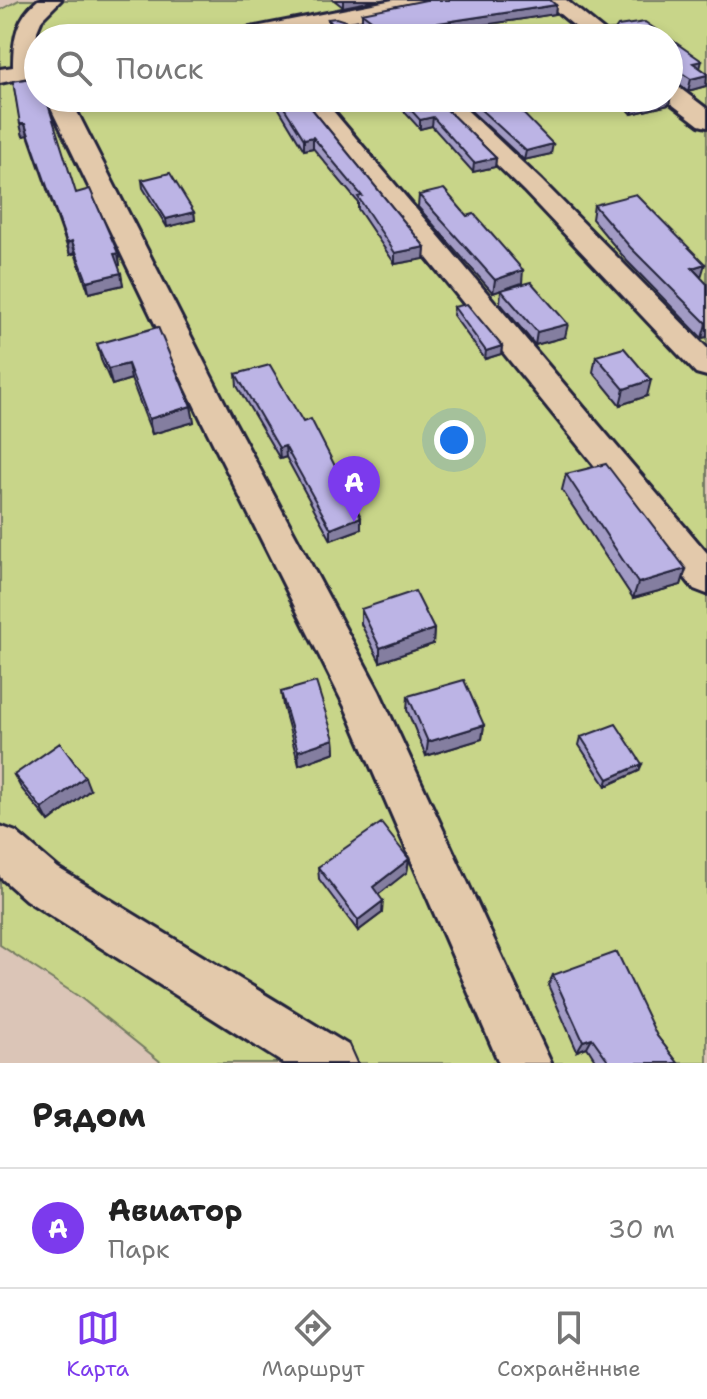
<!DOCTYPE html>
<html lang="ru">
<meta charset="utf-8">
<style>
body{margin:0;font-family:"Shantell Sans",sans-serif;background:#f6f6f6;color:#222}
.you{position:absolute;left:454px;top:440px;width:28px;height:28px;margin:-20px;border:6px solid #fff;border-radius:50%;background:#1a73e8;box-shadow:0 0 0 12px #1a73e833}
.badge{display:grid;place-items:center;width:52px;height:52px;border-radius:50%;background:#7c3aed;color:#fff;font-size:26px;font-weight:700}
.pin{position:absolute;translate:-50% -66px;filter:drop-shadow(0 2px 4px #0008)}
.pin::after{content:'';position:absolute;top:42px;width:28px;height:24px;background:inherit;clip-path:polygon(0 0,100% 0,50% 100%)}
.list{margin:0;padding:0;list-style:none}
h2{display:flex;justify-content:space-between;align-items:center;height:104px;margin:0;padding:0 32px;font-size:34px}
h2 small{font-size:26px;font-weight:400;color:#767676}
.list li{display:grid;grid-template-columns:52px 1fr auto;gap:24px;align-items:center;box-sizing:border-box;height:120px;padding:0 32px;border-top:2px solid #e0e0e0}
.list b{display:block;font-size:30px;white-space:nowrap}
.list p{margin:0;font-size:26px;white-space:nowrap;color:#767676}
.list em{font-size:26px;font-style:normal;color:#767676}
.icon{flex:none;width:44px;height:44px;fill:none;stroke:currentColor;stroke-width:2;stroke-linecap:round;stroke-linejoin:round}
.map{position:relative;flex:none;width:707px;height:1063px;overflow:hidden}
.search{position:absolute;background:#fff;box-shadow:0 4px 12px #0003;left:24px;right:24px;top:24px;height:88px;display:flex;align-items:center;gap:20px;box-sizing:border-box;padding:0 28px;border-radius:44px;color:#767676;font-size:30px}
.sheet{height:224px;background:#fff}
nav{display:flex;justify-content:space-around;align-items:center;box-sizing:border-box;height:112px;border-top:2px solid #e0e0e0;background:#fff;font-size:22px;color:#767676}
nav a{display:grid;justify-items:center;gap:4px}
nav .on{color:#7c3aed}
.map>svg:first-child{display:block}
</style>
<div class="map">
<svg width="707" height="1063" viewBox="0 0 707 1063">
<rect width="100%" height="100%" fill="#dbc5b7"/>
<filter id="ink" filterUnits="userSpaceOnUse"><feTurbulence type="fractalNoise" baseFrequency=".0125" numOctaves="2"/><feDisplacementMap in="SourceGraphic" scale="16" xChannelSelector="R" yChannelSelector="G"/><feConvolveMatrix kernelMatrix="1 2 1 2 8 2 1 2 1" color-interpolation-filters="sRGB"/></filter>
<g filter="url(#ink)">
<!-- green -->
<path fill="#c8d589" stroke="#757c62" stroke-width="2" fill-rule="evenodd" d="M19,0H707V1063H162L81,998L0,945V10ZM38,38H669V98H38Z"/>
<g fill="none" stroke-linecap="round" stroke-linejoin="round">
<!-- street casing -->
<g stroke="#22223b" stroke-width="6">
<path id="street" d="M38,0H61L42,19L37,31L35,71L32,76L0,83V69L13,67C13,39 16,18 38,0Z
M393,0H435L425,6L263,38H219L230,32Z
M543,0H566L613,38H589Z
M669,84L677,86L707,109V127L699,125L664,98H669Z
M46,98H70L235,423L379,691L551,1063H499L345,707L203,423Z
M298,98H322L707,553V594L694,589Z
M428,98H454L542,181L707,348V376L696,373L524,191Z
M0,826L16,832L58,868L348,1045L356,1063H283L26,900L0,877Z"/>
</g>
<!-- street -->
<use href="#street" fill="#e3c9ab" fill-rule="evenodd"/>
</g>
<!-- wall -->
<path fill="#a29bc5" stroke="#22223b" stroke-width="2" d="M334,0H378L343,7Z
M556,5L555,14L426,34L430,38H337L328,28V19L371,29L362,22V13Z
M669,38L700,68L707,73L706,86L688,91L678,83L669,82Z
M13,81L76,193L118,253L120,265H118L123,285L89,293L75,253L70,255L28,135L23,136Z
M671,94L669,105L632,114L617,98H669Z
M274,98H303L425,247L424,259L395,264L358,209V202L313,148L304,150L275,102Z
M386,98H435L496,158L495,167L473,172L432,126L420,129L401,108L396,109Z
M457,98H487L551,154L524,160Z
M142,180L194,212L195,220L167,227L143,188Z
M419,195L522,283L493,293L418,207Z
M594,205L701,278L707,337L702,338L627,261L592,219Z
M501,290L565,337L535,345L500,303Z
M454,307L502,346L501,354L485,359L453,315Z
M97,344L191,406L194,422L152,434L131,379L112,385L101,360Z
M596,356L647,396L620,405L593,372Z
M236,374L303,422L361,529L331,540L286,457L280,459L237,386Z
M566,474L686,569L681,585L633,598L562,490Z
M361,609L434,629L433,644L380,662L361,624Z
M281,692L334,739L335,752L299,765L283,706Z
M408,696L484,725L482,739L426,756L407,710Z
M581,737L639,771L606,786L579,745Z
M14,775L90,790L49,822L21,788Z
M409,859L407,872L378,894L382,913L358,931L319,879L318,867Z
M553,975L657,1036L678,1063H597L587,1047L577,1051L548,985Z"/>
<!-- shaded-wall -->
<path fill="#847ea0" stroke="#22223b" stroke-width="2" d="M343,0H378L343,7Z
M556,5L555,14L419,35V26Z
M702,61L699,72L693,63Z
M707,75L706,86L688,91L691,79Z
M669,94H671L669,105L632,114L635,102L653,98H669Z
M401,99V108L396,109V100Z
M433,117L432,126L420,129V120Z
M20,124H25L28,135L23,136Z
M313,137V148L304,150V139Z
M553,144L551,154L524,160L526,151Z
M496,158L495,167L473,172L474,163Z
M194,212L195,220L167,227L166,219Z
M72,241L75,253L70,255L67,243Z
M425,247L424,259L395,264V253Z
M118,253L120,265L116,266L114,254Z
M705,264L701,277L692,268Z
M523,270L522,283L493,293L495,280Z
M121,273L123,285L89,293L87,281Z
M568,324L565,337L535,345L537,332Z
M706,324H707V337L702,338Z
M502,346L501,354L485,359L486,351Z
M128,364L131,379L112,385L108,369Z
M651,380L647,396L620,405L624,389Z
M191,406L194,422L152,434L149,419Z
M285,446L286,457L280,459L279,448Z
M361,517V529L331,540V529Z
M686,569L681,585L633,598L638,583Z
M434,629L433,644L380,662V648Z
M484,725L482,739L426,756L428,742Z
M334,739L335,752L299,765L298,751Z
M642,764L639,771L606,786L608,779Z
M85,777L90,790L49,822L42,809Z
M409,859L407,872L373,899V887Z
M383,901L382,913L358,931V920Z
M592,1038L587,1047L577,1051L583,1041Z"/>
<!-- building -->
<path fill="#bcb4e5" stroke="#22223b" stroke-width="2" d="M426,0H550L556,5L419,26L430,38H344L328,19L336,18L392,36L362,13Z
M645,22L668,38H570L567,35L615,30L618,26Z
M669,38L702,61L693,63L707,73V75L691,79L680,72L670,70L669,79Z
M38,77V98H46L76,193L90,189L118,253L114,254L121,273L87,281L72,241L67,243L25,124H20L13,81Z
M278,98H303L425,247L395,253L358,197L362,196L313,137L304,139Z
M394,98H435L496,158L474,163L433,117L420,120L401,99L396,100Z
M468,98H487L493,104L511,101L553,144L526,151Z
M631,98H653L635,102Z
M170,173L194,212L166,219L142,180Z
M444,189L467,216L474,214L523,270L495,280L419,195Z
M636,194L705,264L692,268L707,284V324L630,247L594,205Z
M531,282L568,324L537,332L501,290Z
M467,304L502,346L486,351L454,307Z
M158,327L191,406L149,419L128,364L108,369L97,344Z
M624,348L651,380L624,389L596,356Z
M270,365L303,422L311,419L361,517L331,529L285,446L279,448L236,374Z
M606,464L686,569L638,583L566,474Z
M415,591L434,629L380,648L361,609Z
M464,680L484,725L428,742L408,696Z
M316,682L334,739L298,751L281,692Z
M616,724L642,764L608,779L581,737Z
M60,743L85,777L42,809L14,775Z
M381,823L409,859L373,887L383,901L358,920L318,867Z
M617,952L657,1036L678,1063H610L592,1038L583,1041L553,975Z"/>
</g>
</svg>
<div class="you"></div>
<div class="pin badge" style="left:354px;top:522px">A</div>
<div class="search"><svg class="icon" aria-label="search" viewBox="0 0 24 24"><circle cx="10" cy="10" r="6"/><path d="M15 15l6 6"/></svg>Поиск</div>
</div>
<section class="sheet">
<h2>Рядом<small></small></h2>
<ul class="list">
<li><span class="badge">A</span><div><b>Авиатор</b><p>Парк</p></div><em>30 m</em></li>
</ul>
</section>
<nav>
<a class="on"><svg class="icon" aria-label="map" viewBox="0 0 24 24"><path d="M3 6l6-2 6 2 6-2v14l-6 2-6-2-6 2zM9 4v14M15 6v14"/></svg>Карта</a>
<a><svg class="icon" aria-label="directions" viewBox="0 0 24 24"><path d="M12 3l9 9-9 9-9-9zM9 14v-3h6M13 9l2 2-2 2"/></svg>Маршрут</a>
<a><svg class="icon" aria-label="saved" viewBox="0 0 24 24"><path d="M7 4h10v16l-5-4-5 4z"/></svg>Сохранённые</a>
</nav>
